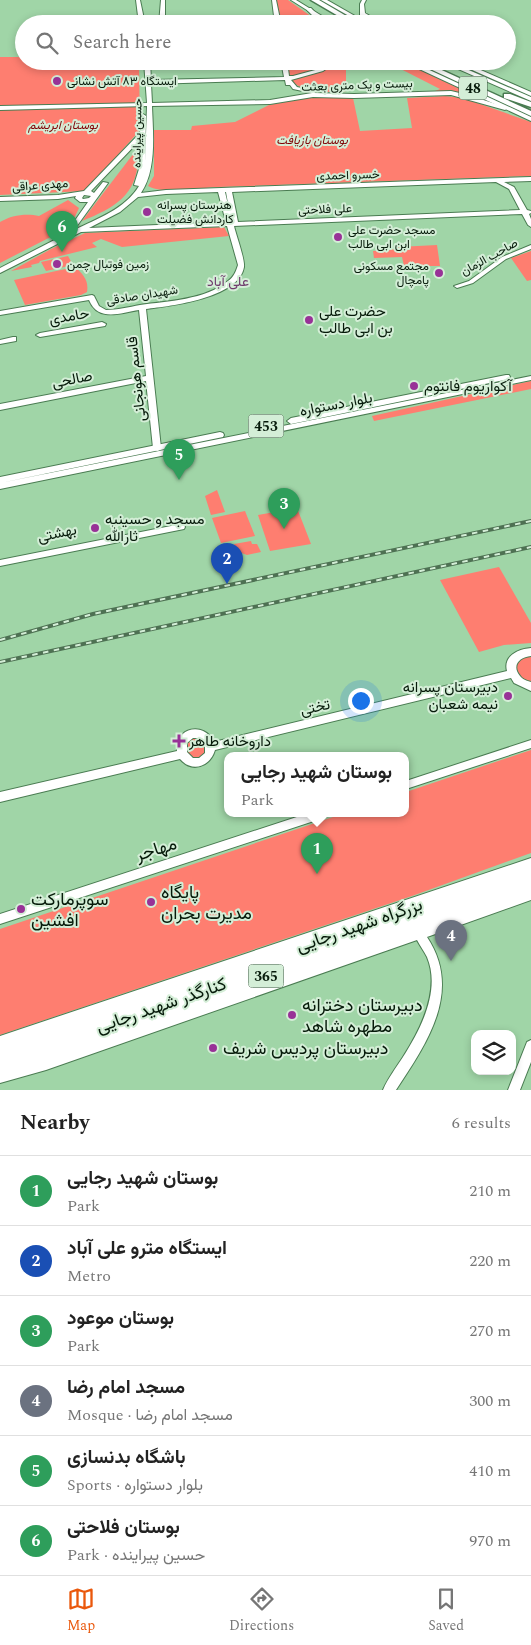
<!DOCTYPE html>
<meta charset="utf-8">
<style>
body{margin:0;font-family:Spectral,Vazirmatn,serif;background:#f6f6f6;color:#222}
.controls{position:absolute;right:15px;bottom:15px;display:grid;overflow:hidden;border-radius:10px;box-shadow:0 2px 8px #0003}
.controls button{width:45px;height:45px;display:grid;place-items:center;padding:0;border:0;border-bottom:1px solid #e0e0e0;background:#fff;color:#222;font:25px sans-serif}
.you{position:absolute;left:360px;top:700px;width:18px;height:18px;margin:-12px;border:4px solid #fff;border-radius:50%;background:#1a73e8;box-shadow:0 0 0 8px #1a73e833}
.badge{display:grid;place-items:center;width:32px;height:32px;border-radius:50%;background:#ea580c;color:#fff;font-size:16px;font-weight:700}
.pin{position:absolute;translate:-50% -41px;filter:drop-shadow(0 1px 2px #0008)}
.pin::after{content:'';position:absolute;top:26px;width:18px;height:15px;background:inherit;clip-path:polygon(0 0,100% 0,50% 100%)}
.popup{position:absolute;left:224px;top:752px;width:185px;height:65px;box-sizing:border-box;display:grid;place-content:center;border-radius:10px;background:#fff;filter:drop-shadow(0 1px 4px #0005);font-size:16px;white-space:nowrap;color:#767676}
.popup b{font-size:19px;color:#222}
.popup::after{content:'';position:absolute;left:50%;top:100%;margin-left:-10px;border:10px solid transparent;border-top-color:#fff}
.list{margin:0;padding:0;list-style:none}
h2{display:flex;justify-content:space-between;align-items:center;height:65px;margin:0;padding:0 20px;font-size:21px}
h2 small{font-size:16px;font-weight:400;color:#767676}
.list li{display:grid;grid-template-columns:32px 1fr auto;gap:15px;align-items:center;box-sizing:border-box;height:70px;padding:0 20px;border-top:1px solid #e0e0e0}
.list b{display:block;font-size:19px;white-space:nowrap}
.list p{margin:0;font-size:16px;white-space:nowrap;color:#767676}
.list em{font-size:16px;font-style:normal;color:#767676}
.icon{flex:none;width:28px;height:28px;fill:none;stroke:currentColor;stroke-width:2;stroke-linecap:round;stroke-linejoin:round}
.map{position:relative;flex:none;width:531px;height:1090px;overflow:hidden}
.search{position:absolute;background:#fff;box-shadow:0 2px 8px #0003;left:15px;right:15px;top:15px;height:55px;display:flex;align-items:center;gap:12px;box-sizing:border-box;padding:0 18px;border-radius:28px;color:#767676;font-size:19px}
.sheet{height:485px;background:#fff}
nav{display:flex;justify-content:space-around;align-items:center;box-sizing:border-box;height:70px;border-top:1px solid #e0e0e0;background:#fff;font-size:14px;color:#767676}
nav a{display:grid;justify-items:center;gap:2px}
nav .on{color:#ea580c}
.map>svg:first-child{display:block}
</style>
<div class="map">
<svg width="531" height="1090" viewBox="0 0 531 1090">
<rect width="100%" height="100%" fill="#a0d5a7"/>
<!-- green -->
<path fill="#fe7e70" d="M276,0H288L322,24H281Z
M0,57H24V61H114L139,64L140,130L86,191L0,195Z
M286,61H331L315,71L289,77Z
M336,61H346V91L343,92C324,92 303,93 289,79L316,73Z
M385,61H401L497,106L462,94L382,93L435,91L440,89Z
M445,96L463,98L531,122V176L218,187C198,188 165,195 148,186L154,176V130H191L192,126L235,122L269,105L311,97L353,98L360,131L412,128L407,98Z
M137,149C142,192 117,207 82,221Z
M68,200L79,208L70,227L0,263V222C11,215 27,213 39,216Z
M224,227L229,236L122,247L101,239L92,243L97,247L40,261L39,263L31,265L32,267L11,271L51,249L85,233Z
M437,245L440,266H404L402,257L374,258L373,251L397,249L398,247Z
M531,251V280L527,281L511,258Z
M68,256L73,265L46,271L41,262Z
M75,267C83,274 89,280 87,292L81,295L25,305L14,280Z
M531,381V389L374,421L372,416Z
M217,490L225,512L211,515L205,496Z
M297,508L311,544L270,551L258,515Z
M245,511L255,536L221,543L212,518Z
M251,541L252,544H257L261,552L247,555L236,551L234,544Z
M499,567L531,623V643L504,645L479,652L440,580Z
M531,655V683L523,680L515,672C516,659 519,658 531,655Z
M199,737L209,743L204,757L195,759L187,757L185,743L191,738Z
M531,750V853L412,896L0,1035V929L345,813H406V792Z"/>
<g fill="none" stroke-linecap="round" stroke-linejoin="round">
<!-- secondary casing -->
<g stroke="#4a7c52" stroke-width="2">
<path id="secondary" d="M136,0H140L145,24H139Z
M161,0H165V24H159Z
M272,0H276L281,24H275Z
M362,0H366L364,4L365,13L383,24H377L360,15V4Z
M307,8H311L326,24H321L307,10Z
M144,61H150L151,80L284,77L281,61H287L289,76H293L319,69L330,61H337L323,71L291,80L297,87L315,91L316,92L314,93L354,94L451,91L468,95L508,108L505,110L451,95L354,98L313,97L270,104L152,106C153,134 157,169 141,193L166,190L531,177V181L504,182L514,187L527,210L531,211V213L529,214L531,219V227L528,225L522,214L234,226C236,235 245,259 244,267C239,298 171,306 146,309L161,448L160,450L157,451L153,448L146,381L0,410V404L146,376L139,310C120,313 98,322 89,300L0,315V311L92,295L94,296L99,306L106,310C117,310 129,307 140,305C168,301 205,300 228,281C234,277 236,271 238,265L227,226L81,232L0,273V268L74,230L69,229L88,202H80L75,198L76,196L58,199L0,201V197L58,195L84,191L140,133V116L143,114L146,116L145,162L147,106L0,110V106L147,103ZM285,80L286,85H290L293,89L312,93L270,100L152,103L151,84ZM140,140L139,169L134,185L139,186C125,209 97,219 74,230L108,183L103,182L94,193L91,191ZM496,182L509,189L520,210L238,222L232,192ZM218,192L226,222L89,228L120,212L138,197L166,194ZM225,192H226L229,209ZM84,195L91,196L89,198L83,199L82,198Z
M452,61H460L531,92V96Z
M531,245V249L506,259L473,283L457,288L454,286L469,281L502,257Z
M102,322L106,324L105,326L40,337L36,335L40,333Z
M13,337H16V341L0,344V340Z
M181,524L184,525L185,527L184,529L0,566V560Z
M531,648V656C520,657 511,665 520,676C522,679 527,681 531,682V691L514,683L511,678L215,750C210,767 192,773 180,759L0,802V792L177,751C175,727 204,721 214,742L507,671C503,656 518,649 531,648ZM193,738H199L205,744V753L199,758H193L187,752V743Z
M531,740V748L406,789V781Z
M309,813H328L327,816L323,818L0,924V914Z
M531,858V868L39,1036L0,1048V1036Z
M531,890V900L427,937C463,991 427,1043 396,1090H383C388,1078 396,1068 403,1057C421,1029 441,990 427,957C424,951 420,946 417,940L46,1070L0,1083V1071L46,1058Z
M531,1040V1062L520,1090H508L527,1042Z"/>
</g>
<!-- primary casing -->
<g stroke="#4a7c52" stroke-width="2">
<path id="primary" d="M291,0H296L335,24H329Z
M321,0H327L369,24H363Z
M402,61H410L531,117V121Z
M440,61H448L531,97V101Z
M506,375H509L510,377L509,379L291,424L287,421L291,418Z
M531,376V380L0,489V483Z
M220,432L223,433L224,435L223,437L0,483V477Z"/>
</g>
<!-- highway casing -->
<g stroke="#4a7c52" stroke-width="3">
<path id="highway" d="M311,0H319L360,24H352Z
M413,61H422L531,111V116Z
M504,94H510L531,102V107L504,98Z
M531,867V892L44,1061L0,1073V1044L41,1034Z"/>
</g>
<!-- secondary -->
<use href="#secondary" fill="#fff" fill-rule="evenodd"/>
<!-- primary -->
<use href="#primary" fill="#fff" fill-rule="evenodd"/>
<!-- highway -->
<use href="#highway" fill="#fff" fill-rule="evenodd"/>
<!-- rail casing -->
<g stroke="#4e7153" stroke-width="4">
<path id="rail" d="M0,640L93,614L531,521
M0,662L531,547"/>
</g>
<!-- rail -->
<use href="#rail" stroke="#d4eed7" stroke-width="2" stroke-dasharray="5.5" stroke-linecap="butt"/>
</g>
<!-- markers -->
<g fill="#983297" stroke="#d4eed7" stroke-width="2">
<circle cx="57" cy="81" r="5"/>
<circle cx="147" cy="212" r="5"/>
<circle cx="338" cy="237" r="5"/>
<circle cx="57" cy="264" r="5"/>
<circle cx="439" cy="273" r="5"/>
<circle cx="309" cy="320" r="5"/>
<circle cx="414" cy="386" r="5"/>
<circle cx="95" cy="528" r="5"/>
<circle cx="508" cy="696" r="5"/>
<path d="M176.5 733.5h5v5h5v5h-5v5h-5v-5h-5v-5h5z"/>
<circle cx="151" cy="902" r="5"/>
<circle cx="21" cy="909" r="5"/>
<circle cx="292" cy="1015" r="5"/>
<circle cx="213" cy="1048" r="5"/>
</g>
<g text-anchor="middle" stroke-width="4" stroke-linejoin="round" paint-order="stroke">
<!-- far-poi labels -->
<g font-size="12" fill="#061a0a" stroke="#d4eed7" text-anchor="start">
<text x="67" y="85">ایستگاه ۸۳ آتش نشانی</text>
<text x="157" y="209">هنرستان پسرانه<tspan x="157" dy="14">کاردانش فضیلت</tspan></text>
<text x="348" y="234">مسجد حضرت علی<tspan x="348" dy="14">ابن ابی طالب</tspan></text>
<text x="67" y="268">زمین فوتبال چمن</text>
<text x="429" y="270" text-anchor="end">مجتمع مسکونی<tspan x="429" dy="14">پامچال</tspan></text>
</g>
<!-- far-street labels -->
<g font-size="12" fill="#061a0a" stroke="#d4eed7">
<text transform="translate(357 85) rotate(-2)" y="4">بیست و یک متری بعثت</text>
<text transform="translate(137 133) rotate(-89)" y="4">حسین پیراینده</text>
<text transform="translate(348 175) rotate(-2)" y="4">خسرو احمدی</text>
<text transform="translate(40 185) rotate(-4)" y="4">مهدی عراقی</text>
<text transform="translate(325 209) rotate(-2)" y="4">علی فلاحتی</text>
<text transform="translate(489 257) rotate(-29)" y="4">صاحب الزمان</text>
<text transform="translate(142 295) rotate(-9)" y="4">شهیدان صادقی</text>
</g>
<!-- far-park labels -->
<g font-size="12" font-style="italic" fill="#800406" stroke="#d4eed7">
<text x="63" y="129">بوستان ابریشم</text>
<text x="312" y="144">بوستان بازیافت</text>
</g>
<!-- shield labels -->
<g fill="#d4eed7" stroke="#445a48" stroke-width="1">
<rect x="459" y="76.5" width="28" height="23" rx="4"/>
<rect x="248.5" y="414.5" width="35" height="23" rx="4"/>
<rect x="248.5" y="964.5" width="35" height="23" rx="4"/>
</g>
<g font-size="14" font-weight="bold" fill="#061a0a">
<text x="473" y="93">48</text>
<text x="266" y="431">453</text>
<text x="266" y="981">365</text>
</g>
<!-- far-neighbourhood labels -->
<g font-size="14" fill="#703c6e" stroke="#d4eed7">
<text x="228" y="286">علی آباد</text>
</g>
<!-- poi labels -->
<g font-size="15" fill="#061a0a" stroke="#d4eed7" text-anchor="start">
<text x="319" y="316">حضرت علی<tspan x="319" dy="17">بن ابی طالب</tspan></text>
<text x="424" y="391">آکواریوم فانتوم</text>
<text x="105" y="524">مسجد و حسینیه<tspan x="105" dy="17">ثارالله</tspan></text>
<text x="498" y="692" text-anchor="end">دبیرستان پسرانه<tspan x="498" dy="17">نیمه شعبان</tspan></text>
<text x="189" y="746">داروخانه طاهر</text>
</g>
<!-- street labels -->
<g font-size="15" fill="#061a0a" stroke="#d4eed7">
<text transform="translate(69 316) rotate(-10)" y="5">حامدی</text>
<text transform="translate(72 379) rotate(-11)" y="5">صالحی</text>
<text transform="translate(136 379) rotate(-96)" y="5">قاسم هونجانی</text>
<text transform="translate(336 404) rotate(-11)" y="5">بلوار دستواره</text>
<text transform="translate(57 533) rotate(-12)" y="5">بهشتی</text>
<text transform="translate(315 707) rotate(-13)" y="5">تختی</text>
</g>
<!-- near-street labels -->
<g font-size="18" fill="#061a0a" stroke="#d4eed7">
<text transform="translate(156 849) rotate(-18)" y="6">مهاجر</text>
<text transform="translate(359 925) rotate(-19)" y="6">بزرگراه شهید رجایی</text>
<text transform="translate(161 1005) rotate(-19)" y="6">کنارگذر شهید رجایی</text>
</g>
<!-- near-poi labels -->
<g font-size="18" fill="#061a0a" stroke="#d4eed7" text-anchor="start">
<text x="161" y="898">پایگاه<tspan x="161" dy="21">مدیرت بحران</tspan></text>
<text x="31" y="905">سوپرمارکت<tspan x="31" dy="21">افشین</tspan></text>
<text x="302" y="1011">دبیرستان دخترانه<tspan x="302" dy="21">مطهره شاهد</tspan></text>
<text x="223" y="1054">دبیرستان پردیس شریف</text>
</g>
</g>
</svg>
<div class="controls">
<button><svg class="icon" aria-label="layers" viewBox="0 0 24 24"><path d="M12 4l9 5-9 5-9-5zM3 14l9 5 9-5"/></svg></button>
</div>
<div class="you"></div>
<div class="pin badge" style="left:317px;top:874px;background:#2e9e5b">1</div>
<div class="popup"><b>بوستان شهید رجایی</b>Park</div>
<div class="pin badge" style="left:227px;top:584px;background:#1a4fb4">2</div>
<div class="pin badge" style="left:284px;top:529px;background:#2e9e5b">3</div>
<div class="pin badge" style="left:451px;top:961px;background:#6b7280">4</div>
<div class="pin badge" style="left:179px;top:480px;background:#2e9e5b">5</div>
<div class="pin badge" style="left:62px;top:252px;background:#2e9e5b">6</div>
<div class="search"><svg class="icon" aria-label="search" viewBox="0 0 24 24"><circle cx="10" cy="10" r="6"/><path d="M15 15l6 6"/></svg>Search here</div>
</div>
<section class="sheet">
<h2>Nearby<small>6 results</small></h2>
<ul class="list">
<li><span class="badge" style="background:#2e9e5b">1</span><div><b>بوستان شهید رجایی</b><p>Park</p></div><em>210 m</em></li>
<li><span class="badge" style="background:#1a4fb4">2</span><div><b>ایستگاه مترو علی آباد</b><p>Metro</p></div><em>220 m</em></li>
<li><span class="badge" style="background:#2e9e5b">3</span><div><b>بوستان موعود</b><p>Park</p></div><em>270 m</em></li>
<li><span class="badge" style="background:#6b7280">4</span><div><b>مسجد امام رضا</b><p>Mosque · مسجد امام رضا</p></div><em>300 m</em></li>
<li><span class="badge" style="background:#2e9e5b">5</span><div><b>باشگاه بدنسازی</b><p>Sports · بلوار دستواره</p></div><em>410 m</em></li>
<li><span class="badge" style="background:#2e9e5b">6</span><div><b>بوستان فلاحتی</b><p>Park · حسین پیراینده</p></div><em>970 m</em></li>
</ul>
</section>
<nav>
<a class="on"><svg class="icon" aria-label="map" viewBox="0 0 24 24"><path d="M3 6l6-2 6 2 6-2v14l-6 2-6-2-6 2zM9 4v14M15 6v14"/></svg>Map</a>
<a><svg class="icon" aria-label="directions" viewBox="0 0 24 24"><path d="M12 3l9 9-9 9-9-9zM9 14v-3h6M13 9l2 2-2 2"/></svg>Directions</a>
<a><svg class="icon" aria-label="saved" viewBox="0 0 24 24"><path d="M7 4h10v16l-5-4-5 4z"/></svg>Saved</a>
</nav>
